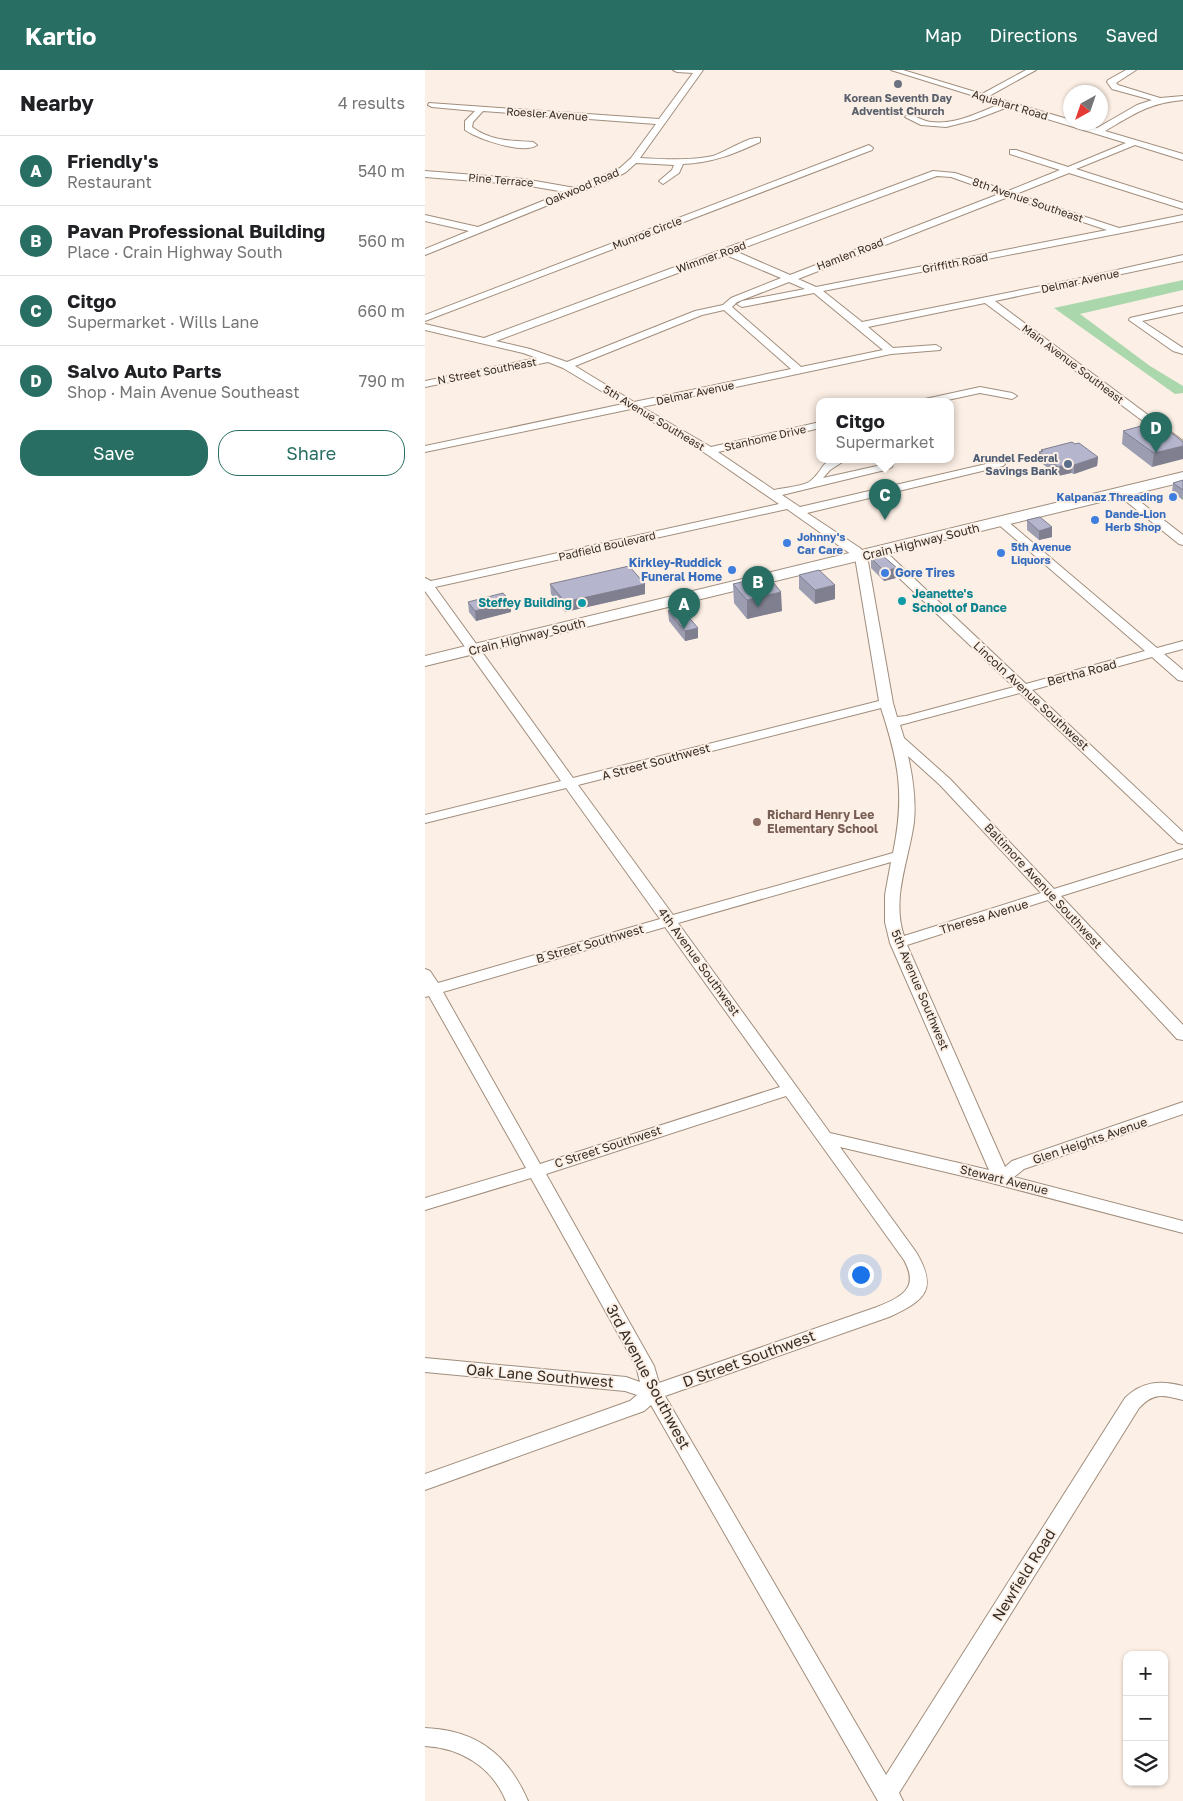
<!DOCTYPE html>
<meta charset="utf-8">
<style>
body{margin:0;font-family:"Golos Text",sans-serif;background:#f6f6f6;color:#202124}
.controls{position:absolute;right:15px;bottom:15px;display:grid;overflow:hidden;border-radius:10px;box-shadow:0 1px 4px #0004}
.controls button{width:45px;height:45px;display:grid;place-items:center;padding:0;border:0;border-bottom:1px solid #e0e0e0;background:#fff;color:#202124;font:25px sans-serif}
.compass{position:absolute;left:638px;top:15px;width:45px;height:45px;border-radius:50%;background:#fff;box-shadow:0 1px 4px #0004;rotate:220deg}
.you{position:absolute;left:435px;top:1204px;width:18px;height:18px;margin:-12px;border:4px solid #fff;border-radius:50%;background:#1a73e8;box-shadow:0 0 0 8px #1a73e833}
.badge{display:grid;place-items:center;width:32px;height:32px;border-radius:50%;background:#286e62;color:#fff;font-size:16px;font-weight:700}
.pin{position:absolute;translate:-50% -41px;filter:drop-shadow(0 1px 2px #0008)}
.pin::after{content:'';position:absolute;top:26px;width:18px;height:15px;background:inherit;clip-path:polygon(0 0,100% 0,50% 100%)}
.popup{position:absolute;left:391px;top:328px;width:138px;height:65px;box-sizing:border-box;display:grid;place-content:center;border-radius:10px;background:#fff;filter:drop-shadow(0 1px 4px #0005);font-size:16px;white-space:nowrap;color:#757577}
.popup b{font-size:19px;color:#202124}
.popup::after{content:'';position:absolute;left:50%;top:100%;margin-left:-10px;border:10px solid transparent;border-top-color:#fff}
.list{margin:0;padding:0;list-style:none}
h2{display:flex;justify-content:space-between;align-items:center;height:65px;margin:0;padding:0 20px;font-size:21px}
h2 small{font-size:16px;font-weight:400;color:#757577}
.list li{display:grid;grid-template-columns:32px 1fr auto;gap:15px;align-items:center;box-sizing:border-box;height:70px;padding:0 20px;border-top:1px solid #e0e0e0}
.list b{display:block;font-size:19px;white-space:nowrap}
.list p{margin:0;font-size:16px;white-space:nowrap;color:#757577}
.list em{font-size:16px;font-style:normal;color:#757577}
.actions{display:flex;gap:10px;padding:15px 20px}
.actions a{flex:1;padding:11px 0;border:1px solid #286e62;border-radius:20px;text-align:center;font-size:18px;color:#286e62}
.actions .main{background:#286e62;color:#fff}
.icon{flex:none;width:28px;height:28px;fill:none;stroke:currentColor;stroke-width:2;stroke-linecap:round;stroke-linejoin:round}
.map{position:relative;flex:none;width:758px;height:1731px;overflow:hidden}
header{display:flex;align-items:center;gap:30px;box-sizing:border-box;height:70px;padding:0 25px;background:#286e62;color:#fff}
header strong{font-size:24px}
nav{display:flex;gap:28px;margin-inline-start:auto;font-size:18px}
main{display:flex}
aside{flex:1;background:#fff}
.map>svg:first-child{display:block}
</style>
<header>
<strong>Kartio</strong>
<nav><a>Map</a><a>Directions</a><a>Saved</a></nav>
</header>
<main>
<aside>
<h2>Nearby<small>4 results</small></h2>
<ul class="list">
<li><span class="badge">A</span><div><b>Friendly's</b><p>Restaurant</p></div><em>540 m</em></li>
<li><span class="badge">B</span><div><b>Pavan Professional Building</b><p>Place · Crain Highway South</p></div><em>560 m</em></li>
<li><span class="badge">C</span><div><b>Citgo</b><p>Supermarket · Wills Lane</p></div><em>660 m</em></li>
<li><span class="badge">D</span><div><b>Salvo Auto Parts</b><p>Shop · Main Avenue Southeast</p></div><em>790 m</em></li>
</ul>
<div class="actions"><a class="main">Save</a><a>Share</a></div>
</aside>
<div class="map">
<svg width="758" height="1731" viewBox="0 0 758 1731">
<rect width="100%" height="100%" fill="#fcefe5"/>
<!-- green -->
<path fill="#abd7ad" d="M758,210V220L655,244L725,296L758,316V323L750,324L629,238Z"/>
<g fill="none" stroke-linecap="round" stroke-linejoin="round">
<!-- minor casing -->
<g stroke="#a18e7d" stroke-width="2">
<path id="minor" d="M248,0H278L215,88C239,89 265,91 288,86C301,82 324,66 335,68V72C309,84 287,93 258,94L254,103L238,114L234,111L247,100L249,95L211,93L201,102L190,108L0,185V179L44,161L0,151V145L53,157L140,122L99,115L0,107V101L99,109L150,118L195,98L206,88L231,54L58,41L48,52L47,57C65,71 87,71 108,72L112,75C99,85 53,69 40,60V51L50,41L7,37L3,35L4,33L234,49L268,3L252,2Z
M466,0H478L557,24L601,0H611L564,26L646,50V52H653L672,58L712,35L727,30L687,19L682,12L683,10L701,0H711L691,13L693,15L735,28L758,26V30C724,33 709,44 680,61L758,84V90L710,75L651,99L758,133V139L644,103L591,124L694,158L758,145V151L398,221L437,252L661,207L758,185V191L570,231L758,371V379L754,378L560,233L443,257L468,278L511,275L516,278L515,280L466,284L217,337L286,377L395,352V358L293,382L349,420C358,418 377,416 384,412C400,401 394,387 422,389L405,400L398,408L452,396L457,393L455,389L469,390L467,397L460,400L357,425L375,437L574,391L578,392L580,394L578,396L382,443L435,478L442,486L468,633L472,647L481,646L589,617L450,485L448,482L450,479H458L601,614L720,581L573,454L571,452L573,450H581L732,578L758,571V579L739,584L758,600V611L753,610L727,587L607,620L758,762V774L753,773L595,623L475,655L479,668L525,709L629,819L758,779V788L636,826L758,955V970L752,969L623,830L482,875L580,1097L587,1091L758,1032V1044L599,1099L589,1107L758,1151V1163L559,1111L415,1077L491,1182C513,1219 501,1230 464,1247L240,1326L461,1705L700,1328C717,1311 736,1310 758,1316V1330C738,1325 729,1322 714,1338L474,1723L478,1731H453L226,1335L219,1341L0,1420V1404L205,1331L212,1325L200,1321L0,1302V1288L201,1307L215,1312L211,1296L106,1108L0,1140V1128L101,1098L4,926L0,927V899L5,901L13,913L235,849L141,718L0,753V745L136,711L0,521V508L6,511L354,434L280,383L206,339L0,382V376L198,334L138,298L123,292L0,317V311L112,288L98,283L0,260V254L59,268L508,101L530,103L583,121L635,100L585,84V80H591L643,97L701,73L583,37L549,50L521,57L496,55L480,47L484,44C492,47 498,51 506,52C530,55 553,43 575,34ZM512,106L526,107L574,124L365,205L310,181ZM583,127L682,160L391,217L373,209ZM301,185L356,208L306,228L298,235L270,241L142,292L105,279L71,271ZM364,212L380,219L317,231L312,234L317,237L389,223L458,280L376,297L307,237L312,232ZM299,240L366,299L209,332L150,296L277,245ZM362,439L430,487L454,631L148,708L10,517ZM456,638C474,693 480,725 468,783L248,845L153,715ZM483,686L515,715L616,823L479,866C466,828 484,790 489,752C491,730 488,708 483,686ZM466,792L460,825V852L465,873L564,1100L405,1063L253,853ZM240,857L355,1017L115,1094L18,922ZM361,1026L479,1190C495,1219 476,1227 452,1237L234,1313L229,1296L121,1104Z
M444,75L448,78L447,80L0,251V245Z
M758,236V242L717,251L758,278V284L748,281L704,250L705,248Z
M555,317L587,323L592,326L587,329L555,323L518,331H499L500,329Z
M696,419L700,420L758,465V475L754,474L692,424L690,422L692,420Z
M0,1658C52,1660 83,1685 103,1731H81C67,1697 36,1678 0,1676Z"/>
</g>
<!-- major casing -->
<g stroke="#a18e7d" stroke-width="2">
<path id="major" d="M758,402V412L0,596V586Z"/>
</g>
<!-- minor -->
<use href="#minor" fill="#fff" fill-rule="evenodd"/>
<!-- major -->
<use href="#major" fill="#fff" fill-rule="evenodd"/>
</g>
<!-- wall -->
<path fill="#9c9db0" d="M698,361L729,365L744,361L727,397L697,374Z
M616,380L673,387L672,396L649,404L646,403L633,406L614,391V382H616Z
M758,410V430L747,422L748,413Z
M602,450L627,457V467L614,470L602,460Z
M446,488L472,498L471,508L459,511L446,498Z
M374,505L410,529L390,534L374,519Z
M125,514H220V524L140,542L126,524Z
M308,514L357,541L322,549L309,533Z
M43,532H86V542L51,551L44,542Z
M243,541L273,568L260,571L244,551Z"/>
<!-- shaded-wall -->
<path fill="#7f7f90" d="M758,376V389L727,397L729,383Z
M673,387L672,396L649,404V395Z
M647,393L646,403L633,406V397Z
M627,457V467L614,470V461Z
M472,498L471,508L459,511V501Z
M220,514V524L140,542V532Z
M410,515V529L390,534V520Z
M356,522L357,541L322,549V530Z
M86,532V542L51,551L50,541Z
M273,558V568L260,571V561Z"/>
<!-- building -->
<path fill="#b5b6cd" stroke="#7f7f90" d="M716,356L729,365L744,361L758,372V376L729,383L698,361Z
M647,372L650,374L654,373L673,387L649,395L647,393L633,397L614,382L618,381L616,380Z
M758,410V420L748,413Z
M615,447L627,457L614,461L602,450Z
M458,486L472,498L459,501L446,488Z
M204,496L220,514L140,532L125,514Z
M394,500L410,515L390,520L374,505Z
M343,506L356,522L322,530L308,514Z
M78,523L86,532L50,541L43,532Z
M256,538L273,558L260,561L243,541Z"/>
<!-- markers -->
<circle fill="#6b7280" stroke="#fcefe5" stroke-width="2" cx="473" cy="14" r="5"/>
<circle fill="#5c6f8a" stroke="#fcefe5" stroke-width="2" cx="643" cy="394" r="5"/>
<g fill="#3f7fe0" stroke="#fcefe5" stroke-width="2">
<circle cx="748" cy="427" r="5"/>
<circle cx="670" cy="450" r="5"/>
<circle cx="362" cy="473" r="5"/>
<circle cx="576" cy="483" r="5"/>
<circle cx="307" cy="500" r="5"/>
<circle cx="460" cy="503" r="5"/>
</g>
<g fill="#0f9aa8" stroke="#fcefe5" stroke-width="2">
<circle cx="477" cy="531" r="5"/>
<circle cx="157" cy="533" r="5"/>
</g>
<circle fill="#8d6e63" stroke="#fcefe5" stroke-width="2" cx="332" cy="752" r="5"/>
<g text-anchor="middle" stroke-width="4" stroke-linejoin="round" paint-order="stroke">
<!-- far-worship labels -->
<g font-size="11" font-weight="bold" fill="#5b616d" stroke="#fcefe5">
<text x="473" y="32">Korean Seventh Day<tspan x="473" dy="13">Adventist Church</tspan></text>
</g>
<!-- far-street labels -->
<g font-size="11" fill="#352d26" stroke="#fcefe5">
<text transform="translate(585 35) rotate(17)" y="4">Aquahart Road</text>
<text transform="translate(122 44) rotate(4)" y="4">Roesler Avenue</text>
<text transform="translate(76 110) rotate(5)" y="4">Pine Terrace</text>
<text transform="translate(157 117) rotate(-23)" y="4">Oakwood Road</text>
<text transform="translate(603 130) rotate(19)" y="4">8th Avenue Southeast</text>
<text transform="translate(222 163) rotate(-21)" y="4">Munroe Circle</text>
<text transform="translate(425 184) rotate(-21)" y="4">Hamlen Road</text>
<text transform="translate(286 187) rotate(-20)" y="4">Wimmer Road</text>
<text transform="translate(530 193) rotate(-11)" y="4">Griffith Road</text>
<text transform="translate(655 211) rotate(-12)" y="4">Delmar Avenue</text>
<text transform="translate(648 294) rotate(37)" y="4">Main Avenue Southeast</text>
<text transform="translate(62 301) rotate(-11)" y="4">N Street Southeast</text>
<text transform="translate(270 323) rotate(-12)" y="4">Delmar Avenue</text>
<text transform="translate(229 348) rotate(31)" y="4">5th Avenue Southeast</text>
<text transform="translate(340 368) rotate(-13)" y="4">Stanhome Drive</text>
<text transform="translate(182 476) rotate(-13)" y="4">Padfield Boulevard</text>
</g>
<!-- far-service labels -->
<g font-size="11" font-weight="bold" fill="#4e5e75" stroke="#fcefe5" text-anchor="end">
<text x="633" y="392">Arundel Federal<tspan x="633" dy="13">Savings Bank</tspan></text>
</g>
<!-- far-shop labels -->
<g font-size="11" font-weight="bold" fill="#366cbe" stroke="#fcefe5" text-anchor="start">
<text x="738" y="431" text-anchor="end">Kalpanaz Threading</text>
<text x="680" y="448">Dande-Lion<tspan x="680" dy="13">Herb Shop</tspan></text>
<text x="372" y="471">Johnny's<tspan x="372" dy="13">Car Care</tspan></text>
<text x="586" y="481">5th Avenue<tspan x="586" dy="13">Liquors</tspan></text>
</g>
<!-- street labels -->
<g font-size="12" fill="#352d26" stroke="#fcefe5">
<text transform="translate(496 472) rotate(-14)" y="4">Crain Highway South</text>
<text transform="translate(102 567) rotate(-14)" y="4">Crain Highway South</text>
<text transform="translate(657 603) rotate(-15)" y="4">Bertha Road</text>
<text transform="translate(606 626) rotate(43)" y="4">Lincoln Avenue Southwest</text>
<text transform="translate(231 692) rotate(-15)" y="4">A Street Southwest</text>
<text transform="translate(618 816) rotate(47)" y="4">Baltimore Avenue Southwest</text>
<text transform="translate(559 847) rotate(-17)" y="4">Theresa Avenue</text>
<text transform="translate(165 874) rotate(-16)" y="4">B Street Southwest</text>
<text transform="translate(274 892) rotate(54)" y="4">4th Avenue Southwest</text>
<text transform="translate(495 920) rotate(67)" y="4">5th Avenue Southwest</text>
<text transform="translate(665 1071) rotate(-19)" y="4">Glen Heights Avenue</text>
<text transform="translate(183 1077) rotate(-18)" y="4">C Street Southwest</text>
<text transform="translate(579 1110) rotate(14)" y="4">Stewart Avenue</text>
</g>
<!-- shop labels -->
<g font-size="12" font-weight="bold" fill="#366cbe" stroke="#fcefe5" text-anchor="end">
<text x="297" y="497">Kirkley-Ruddick<tspan x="297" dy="14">Funeral Home</tspan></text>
<text x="470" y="507" text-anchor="start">Gore Tires</text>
</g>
<!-- culture labels -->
<g font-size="12" font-weight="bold" fill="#0d838f" stroke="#fcefe5" text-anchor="start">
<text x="487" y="528">Jeanette's<tspan x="487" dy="14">School of Dance</tspan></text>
<text x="147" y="537" text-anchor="end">Steffey Building</text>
</g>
<!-- education labels -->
<g font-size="12" font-weight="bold" fill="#785e54" stroke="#fcefe5" text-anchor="start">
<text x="342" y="749">Richard Henry Lee<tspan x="342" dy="14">Elementary School</tspan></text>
</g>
<!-- near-street labels -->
<g font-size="15" fill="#352d26" stroke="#fcefe5">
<text transform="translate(324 1289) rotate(-20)" y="5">D Street Southwest</text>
<text transform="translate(115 1306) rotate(5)" y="5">Oak Lane Southwest</text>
<text transform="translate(223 1307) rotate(62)" y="5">3rd Avenue Southwest</text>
<text transform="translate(599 1505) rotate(-58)" y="5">Newfield Road</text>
</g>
</g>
</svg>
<div class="controls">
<button>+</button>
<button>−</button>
<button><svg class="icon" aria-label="layers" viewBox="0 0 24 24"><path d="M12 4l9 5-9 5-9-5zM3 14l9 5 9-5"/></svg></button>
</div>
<svg class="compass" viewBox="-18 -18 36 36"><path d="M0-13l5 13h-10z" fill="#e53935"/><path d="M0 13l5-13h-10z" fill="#757577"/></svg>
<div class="you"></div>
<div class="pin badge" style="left:259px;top:559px">A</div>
<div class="pin badge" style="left:333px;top:537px">B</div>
<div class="pin badge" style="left:460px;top:450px">C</div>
<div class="popup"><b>Citgo</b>Supermarket</div>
<div class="pin badge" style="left:731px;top:383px">D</div>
</div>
</main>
